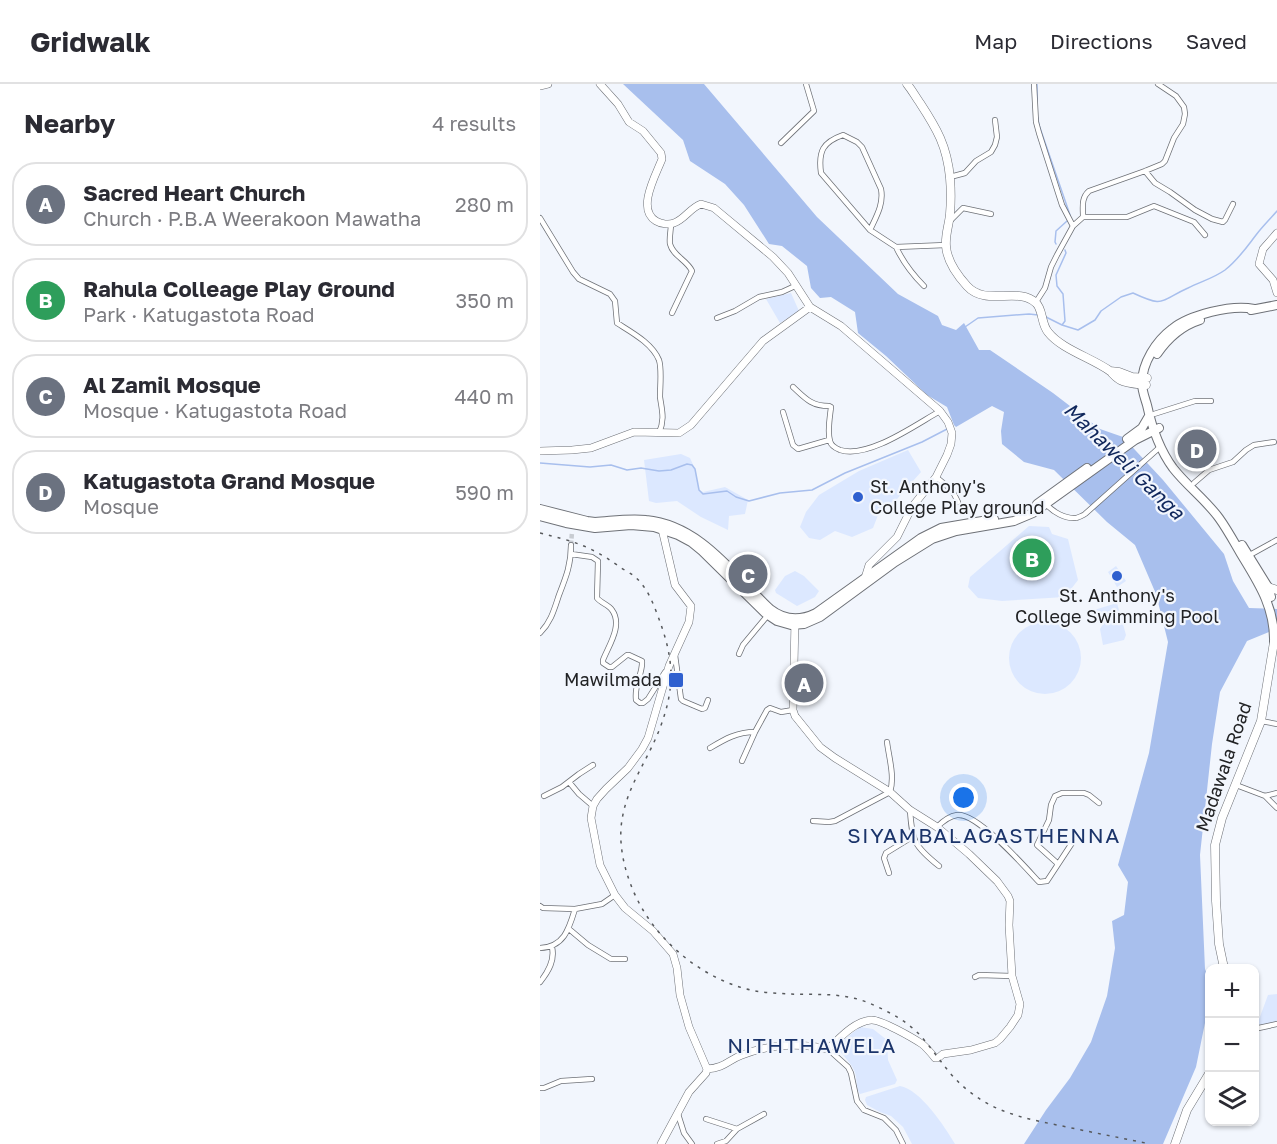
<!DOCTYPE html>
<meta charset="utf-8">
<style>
body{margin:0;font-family:"Golos Text",sans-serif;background:#f7f7f7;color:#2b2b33}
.controls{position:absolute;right:18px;bottom:18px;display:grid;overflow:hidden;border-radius:12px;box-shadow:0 2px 4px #0004}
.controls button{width:54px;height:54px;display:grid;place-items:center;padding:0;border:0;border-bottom:2px solid #e1e1e2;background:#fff;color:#2b2b33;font:30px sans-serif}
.you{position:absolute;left:424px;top:714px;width:21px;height:21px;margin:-15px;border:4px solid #fff;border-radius:50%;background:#1a73e8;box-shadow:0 0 0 9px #1a73e833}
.badge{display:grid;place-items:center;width:39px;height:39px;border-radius:50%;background:#1a73e8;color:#fff;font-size:20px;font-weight:700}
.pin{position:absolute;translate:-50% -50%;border:3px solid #fff;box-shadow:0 2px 6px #0006}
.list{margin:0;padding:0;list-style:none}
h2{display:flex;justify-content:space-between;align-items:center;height:78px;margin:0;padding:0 24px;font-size:26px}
h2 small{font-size:20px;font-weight:400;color:#7c7c81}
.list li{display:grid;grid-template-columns:39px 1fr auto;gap:18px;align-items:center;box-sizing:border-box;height:84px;margin:0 12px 12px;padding:0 12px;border:2px solid #e1e1e2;border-radius:24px}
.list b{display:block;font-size:22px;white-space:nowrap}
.list p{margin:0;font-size:20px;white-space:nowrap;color:#7c7c81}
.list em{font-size:20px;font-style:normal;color:#7c7c81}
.icon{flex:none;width:33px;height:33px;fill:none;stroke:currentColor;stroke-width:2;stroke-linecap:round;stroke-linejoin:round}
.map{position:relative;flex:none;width:737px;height:1060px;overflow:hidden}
header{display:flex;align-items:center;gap:36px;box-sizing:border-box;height:84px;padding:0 30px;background:#fff;border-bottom:2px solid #e1e1e2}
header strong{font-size:28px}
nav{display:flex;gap:33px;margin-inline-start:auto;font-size:21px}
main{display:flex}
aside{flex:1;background:#fff}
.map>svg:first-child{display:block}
</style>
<header>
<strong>Gridwalk</strong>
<nav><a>Map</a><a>Directions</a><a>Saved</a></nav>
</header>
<main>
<aside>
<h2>Nearby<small>4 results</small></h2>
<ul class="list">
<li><span class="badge" style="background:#6b7280">A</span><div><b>Sacred Heart Church</b><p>Church · P.B.A Weerakoon Mawatha</p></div><em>280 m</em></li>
<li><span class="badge" style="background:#2e9e5b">B</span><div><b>Rahula Colleage Play Ground</b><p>Park · Katugastota Road</p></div><em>350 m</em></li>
<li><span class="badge" style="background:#6b7280">C</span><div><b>Al Zamil Mosque</b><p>Mosque · Katugastota Road</p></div><em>440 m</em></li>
<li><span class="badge" style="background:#6b7280">D</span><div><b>Katugastota Grand Mosque</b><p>Mosque</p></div><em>590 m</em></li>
</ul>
</aside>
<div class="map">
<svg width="737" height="1060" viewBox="0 0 737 1060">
<rect width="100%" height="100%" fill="#f2f6fd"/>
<!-- green -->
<path fill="#dce8ff" d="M251,209L259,227L240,239L226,215Z
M368,366L381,388L357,415L340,426L333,444L312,453L295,447L280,456L269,454L260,443L266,428L279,411L319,387Z
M141,370L150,374L155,385L159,406L163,408L185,403L208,416L205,430L189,432L188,446L161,433L137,417L116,419L109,417L104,376Z
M489,442L509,443L512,450L528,455L538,496L525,513L462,517L438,514L428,503L430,493Z
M576,482L586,497L577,503L568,488Z
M255,487L264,492L279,507L275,513L257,522L236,509L235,506L245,492Z
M577,519L586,551L584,556L563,561L560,545L563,540L555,532L554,526Z
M469 574a36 36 0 1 1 72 0a36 36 0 1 1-72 0Z
M737,910V938L717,941L728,911Z
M320,943L333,945L347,956L348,976L357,996L355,1000L320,1010C315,1003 318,994 314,986C310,978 303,972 298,964L300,959Z
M360,1002C380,1005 405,1043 415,1060H372L363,1043L351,1032L340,1028L327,1021L325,1016L326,1013Z"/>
<!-- water -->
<path fill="#a8bfed" d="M83,0H164L277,133L358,210L398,232L402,241L416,246L424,239L439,266H450L513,309L560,345L583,353L623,396L684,470L693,497L709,524L737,525V549L729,548L707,557L680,608L672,660L660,771L665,885L669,896V933L666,934L656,983L623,1060H484L506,1026L530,994L551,958L567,912L575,864L572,837L584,831L588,798L578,781L609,669L628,558L616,510L595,461L567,438L514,386L484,378L462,360L461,347L464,328L452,322L416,343L414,341L407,323L387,311L346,272L318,249L315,228L291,213L280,214L271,204L267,182L242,162L229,160L204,121L185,100L150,77L143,56Z"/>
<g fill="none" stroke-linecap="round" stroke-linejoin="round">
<!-- stream -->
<path stroke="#a8bfed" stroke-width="1.5" d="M497,0V23
M498,34L499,41L530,131
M516,160L515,158L516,147L527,137
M506,233L522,241L525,237L523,210L517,202L516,191L526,169L525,166
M522,241L538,246L555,236L561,227L581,213L593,209C625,224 619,217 648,204C660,198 674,194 685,186C698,176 706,164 716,151C722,143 730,135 737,127
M425,243L438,234L489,230L498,231
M0,379L50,383L71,381L87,386L101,384L119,387L131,386L147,380L152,381L155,385L159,406L163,410L187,407L196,413L209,417L240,409L272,406L305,389L382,358L409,344"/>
<!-- street-tunnel -->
<path stroke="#c8ccd2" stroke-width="4.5" stroke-dasharray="4.5 2" stroke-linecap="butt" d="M31,461L32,448"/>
<!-- street casing -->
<g stroke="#6e7177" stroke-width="6">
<path id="street" d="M494,0L496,38L499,49L522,121L533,142L517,171L511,183L505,204L496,218
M241,59L274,27L266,0
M605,87L615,99L630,108L655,126L672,135L683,138L685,136L693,120
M410,93L425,89L436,77L451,68L455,61L457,53L455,36
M543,133H587L614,122L654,138L665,151
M0,134L33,188L39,195L70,210L75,217L77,239C91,248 112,259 119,276C122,285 120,302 120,313C122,327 125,335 119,349
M411,136L423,124L451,130
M131,140C131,146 129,154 130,160C133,172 147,176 152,187L132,229
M533,142L543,133C543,123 541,114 549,107L605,87L622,80L625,77L634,54L643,40L645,30L644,23L636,12L618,0
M330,146C336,133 344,120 341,105L322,63L317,58L303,51C283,58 278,67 281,89L330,146L356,163L406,161
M356,163C363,178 372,190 384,202
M177,234L195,227L219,213L242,208L255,202
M253,303C265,314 271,322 289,322L291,323C290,333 287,347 290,357C291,362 295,364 300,366C328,375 375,341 400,327
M243,328L253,361L258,365L289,356
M614,330L655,317H671
M396,393L412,406L418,418
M654,399L669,386L693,378L706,366L714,361L734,358
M506,420C513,428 525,435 536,434C537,434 544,431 545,430L620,363
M31,470L52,473L58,477L57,514C61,519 69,521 72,526C83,541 69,561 63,576V579L69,583H72L87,571H89L102,577C103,590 94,599 96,616L100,619H103L108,615L125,588
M708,472L737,456
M0,549C11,538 14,526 19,511C26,493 31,481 31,461
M199,570L203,561L228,531
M135,571L141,615L143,617L162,625L165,624L168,616
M721,637L737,640
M170,664C185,655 197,648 215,648
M202,677L215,648L227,626L230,624L241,628L253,626
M29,698L39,710L53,722
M696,701L725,712L737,709
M4,712L22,703L39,690L53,681
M725,712L737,724
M370,726C372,757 374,762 399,782
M273,737L289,738L295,737L350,708C355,693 349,674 347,658
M397,743C402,738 410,732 417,731C437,728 485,783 499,798L507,797L532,759
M517,779L497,761L509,736L511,721L515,712L522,709H544L549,711L559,719
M349,789L344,774L346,769L372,753
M0,822L3,824L35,825L62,820L75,811
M29,845L48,861L71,875H85
M0,864C24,863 29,845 35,825
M435,893L439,891L472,892
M0,898C9,887 15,876 12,863
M714,945L737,940
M288,965L308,983L311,989L317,1017L324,1026L344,1034L356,1046L363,1060
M0,1004H4L21,997L52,995
M138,1030L144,1049L152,1060
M166,1035L197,1045
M177,1060L186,1057L197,1045L224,1030"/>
</g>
<!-- secondary casing -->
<g stroke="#6e7177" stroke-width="8">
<path id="secondary" d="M60,0L78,20L89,38L103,47L121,69L122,75C116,91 96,125 116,137C121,140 129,141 134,139C145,135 150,124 161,120L174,124L233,173L248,189L270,223L301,242L400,327L408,338L412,349L411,360L407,371L396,393L372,423L357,453L329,481L325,494
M0,2L8,0
M737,149L723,165L719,180L733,196L737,209
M0,367L32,366L51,364L94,348L139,349L151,341L223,257L270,223
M121,441L135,501L151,522L149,538L129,582L108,654L102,665L88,684L66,705L57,715L53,722L51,734L60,781L75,811L85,824L113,847L133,870L137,884L140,911L149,943L167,985
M167,985C185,984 188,976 202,971C230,960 259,959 288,965C300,954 313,938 331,936C340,935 373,954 382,960C387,964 391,969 395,974H398L403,970L431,966L455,959L460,955L470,943L478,931L480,920L472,892L469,841L470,817L468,812L457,797L429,770L397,743L370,726L350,708L295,674L280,663L255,632L253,626L255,536
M121,1060L149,1008L166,989L167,985"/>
</g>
<!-- primary casing -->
<g stroke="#6e7177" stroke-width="9">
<path id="primary" d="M367,0C372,6 375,12 380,19C397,45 407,62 410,94C411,106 411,118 410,130C409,141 405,151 406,162C407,177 417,191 427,202C446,223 478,202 496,219C503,225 501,240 508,248C521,265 552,274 570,287C573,290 575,293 580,296C588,300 597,300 606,301
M570,287L579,288L592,293L607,294
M728,503L737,506
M684,884L679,860L676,817L675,761L682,734L721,637L734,558
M635,1060L647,1026L670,988"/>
</g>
<!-- highway casing -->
<g stroke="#6e7177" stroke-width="10">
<path id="highway" d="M714,225C692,220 649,231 632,245C616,257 602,279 602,299C602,307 605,314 607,321C612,344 619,365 633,384C647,402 666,416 679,434C687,445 694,458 701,470C718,498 735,523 734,558H737
M711,226L737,221
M617,270C628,254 641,242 660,236
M587,355L602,344L609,332
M497,420L547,384
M0,425L47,437L55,438C72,437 89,434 106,436C160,441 193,490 230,525C244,536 260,537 276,529L381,454L401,444L454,435
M0,432L26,439L55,444L91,441L114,443L138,451L151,458L162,467L225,529L237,537L251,541L264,540L280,533L355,478L392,455L416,447L474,437L493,429L595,356L619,344
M702,461L728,503L731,513"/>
</g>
<!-- street -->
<use href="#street" stroke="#fff" stroke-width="4.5"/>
<!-- secondary -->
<use href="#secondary" stroke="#fff" stroke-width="7"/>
<!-- primary -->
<use href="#primary" stroke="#fff" stroke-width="8"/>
<!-- highway -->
<use href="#highway" stroke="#fff" stroke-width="8"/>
<!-- rail -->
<path stroke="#57595c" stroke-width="1.5" stroke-dasharray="3 6" stroke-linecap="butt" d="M0,449C32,457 49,461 77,481C82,485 89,488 94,492C105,501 111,514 116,527C133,571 137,599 120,644C108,676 87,702 82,736C77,765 88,801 103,826C127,866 170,898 215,907C225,909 236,909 247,910C274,911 303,908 329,919C350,928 371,939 385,957C400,975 411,994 430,1008C459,1031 493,1036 527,1043C555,1049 582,1054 610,1060"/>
</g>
<!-- markers -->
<g fill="#2f60cf" stroke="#f2f6fd" stroke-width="2">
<circle cx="318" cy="413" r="6"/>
<circle cx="577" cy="492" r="6"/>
<rect x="128" y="588" width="16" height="16" rx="3"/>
</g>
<g text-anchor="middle" stroke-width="4.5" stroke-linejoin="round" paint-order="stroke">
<!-- poi labels -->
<g font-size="18" fill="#222325" stroke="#f2f6fd" text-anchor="start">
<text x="330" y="409">St. Anthony's<tspan x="330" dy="21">College Play ground</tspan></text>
<text x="577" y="518" text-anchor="middle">St. Anthony's<tspan x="577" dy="21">College Swimming Pool</tspan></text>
<text x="122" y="602" text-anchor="end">Mawilmada</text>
</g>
<!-- street labels -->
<g font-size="18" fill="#222325" stroke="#f2f6fd">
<text transform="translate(684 683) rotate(-71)" y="6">Madawala Road</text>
</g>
<!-- water labels -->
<g font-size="20" font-style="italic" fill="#0f265b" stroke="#f2f6fd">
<text transform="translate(584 377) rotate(44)" y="7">Mahaweli Ganga</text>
</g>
<!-- quarter labels -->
<g font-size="21" letter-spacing="1.5" fill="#1b346a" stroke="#f2f6fd">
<text x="444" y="759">SIYAMBALAGASTHENNA</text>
<text x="272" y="969">NITHTHAWELA</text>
</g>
</g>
</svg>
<div class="controls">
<button>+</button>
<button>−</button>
<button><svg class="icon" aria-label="layers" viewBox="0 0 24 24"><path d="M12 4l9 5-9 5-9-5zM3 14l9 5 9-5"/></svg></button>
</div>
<div class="you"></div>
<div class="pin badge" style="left:264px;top:599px;background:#6b7280">A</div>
<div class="pin badge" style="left:492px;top:474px;background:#2e9e5b">B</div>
<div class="pin badge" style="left:208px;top:490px;background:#6b7280">C</div>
<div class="pin badge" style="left:657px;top:365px;background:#6b7280">D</div>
</div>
</main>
